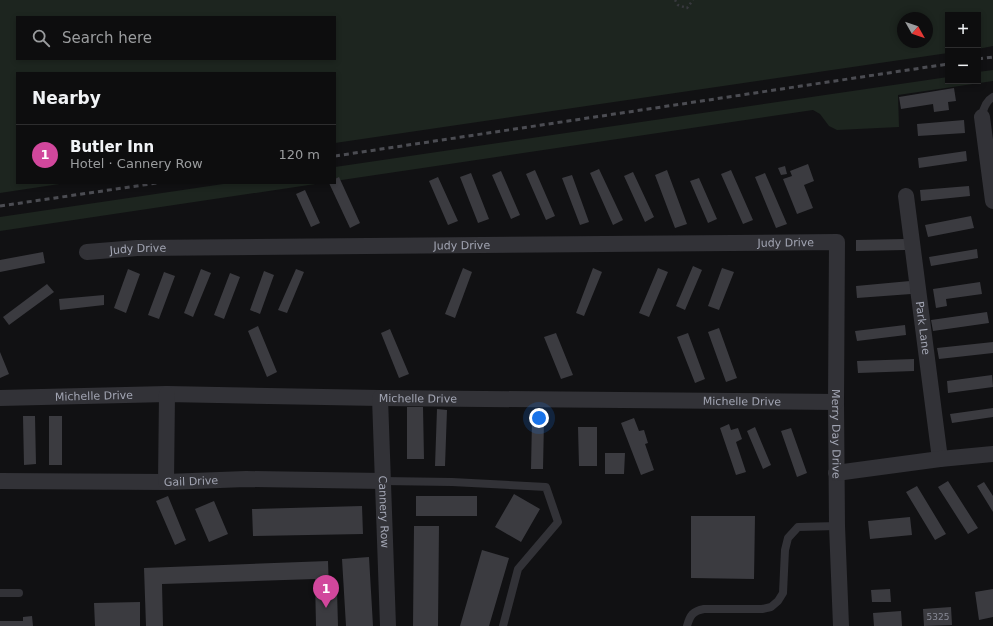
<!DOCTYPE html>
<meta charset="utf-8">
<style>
body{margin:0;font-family:"DejaVu Sans",sans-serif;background:#161617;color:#f1f3f6}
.controls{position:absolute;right:12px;top:12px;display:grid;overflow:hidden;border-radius:0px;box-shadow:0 2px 6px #0003}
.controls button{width:36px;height:36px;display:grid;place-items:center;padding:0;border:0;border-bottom:1px solid #2d2d2e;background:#0d0d0e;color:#f1f3f6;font:20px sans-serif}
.compass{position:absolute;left:897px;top:12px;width:36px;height:36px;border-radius:50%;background:#0d0d0e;box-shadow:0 2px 6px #0003;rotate:130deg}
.you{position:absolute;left:539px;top:418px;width:14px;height:14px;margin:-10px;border:3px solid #fff;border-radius:50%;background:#1a73e8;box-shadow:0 0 0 6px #1a73e833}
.badge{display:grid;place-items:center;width:26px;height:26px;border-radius:50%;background:#b45309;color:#fff;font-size:13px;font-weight:700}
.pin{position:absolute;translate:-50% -33px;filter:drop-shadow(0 1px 2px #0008)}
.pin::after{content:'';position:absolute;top:21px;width:14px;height:12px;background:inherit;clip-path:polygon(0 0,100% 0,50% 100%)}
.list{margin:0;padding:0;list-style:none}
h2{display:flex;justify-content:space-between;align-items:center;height:52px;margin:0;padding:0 16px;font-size:17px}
h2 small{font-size:13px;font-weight:400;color:#9a9c9e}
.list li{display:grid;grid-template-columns:26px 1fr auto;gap:12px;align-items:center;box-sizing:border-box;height:60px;padding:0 16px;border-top:1px solid #2d2d2e}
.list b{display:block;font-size:15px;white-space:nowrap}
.list p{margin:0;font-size:13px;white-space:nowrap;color:#9a9c9e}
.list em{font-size:13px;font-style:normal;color:#9a9c9e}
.icon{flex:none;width:22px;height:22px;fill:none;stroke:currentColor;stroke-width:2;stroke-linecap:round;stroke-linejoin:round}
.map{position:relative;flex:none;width:993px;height:626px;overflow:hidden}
.search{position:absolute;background:#0d0d0e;box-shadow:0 2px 6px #0003;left:16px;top:16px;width:320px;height:44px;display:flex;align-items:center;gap:10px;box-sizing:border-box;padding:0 14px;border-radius:0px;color:#9a9c9e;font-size:15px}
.panel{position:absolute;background:#0d0d0e;box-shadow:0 2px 6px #0003;left:16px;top:72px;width:320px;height:112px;border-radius:0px}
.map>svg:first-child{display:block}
</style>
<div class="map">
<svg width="993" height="626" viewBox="0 0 993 626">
<rect width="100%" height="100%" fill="#111113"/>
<!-- green -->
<path fill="#1d251f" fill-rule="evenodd" d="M0,0H993V46L978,49V15H948V53L335,143V73H17V183H66L0,193ZM17,17H335V59H17ZM903,18H927V42H903Z
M993,70V81L898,95L899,127L837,130L829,126L820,114L813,110L335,181V167L948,77V81H978V72Z
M230,183H322L0,231V217Z"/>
<!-- building -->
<path fill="#3b3b40" d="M954,88L956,101L948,102L949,110L934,112L933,104L901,109L899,97Z
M964,120L965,133L918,136L917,124Z
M966,151L967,161L919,168L918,158Z
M808,164L814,181L804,185L813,208L797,214L783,179L792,176L790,171Z
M785,166L787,174L781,175L778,168Z
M599,169L623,220L613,225L590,173Z
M535,170L555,216L546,220L526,174Z
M667,170L687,224L675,228L655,175Z
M731,170L753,220L743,224L721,174Z
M501,171L520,215L511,219L492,175Z
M633,172L654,217L645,222L624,176Z
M471,173L489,219L478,223L460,177Z
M765,173L787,224L776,228L755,177Z
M572,175L589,222L580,225L562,178Z
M339,177L360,223L350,228L329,183H335V179Z
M438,177L458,221L448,225L429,181Z
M699,178L717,219L708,223L690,181Z
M969,186L970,196L921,201L920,190Z
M305,190L320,223L311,227L296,194Z
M971,216L974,228L928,237L925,225Z
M905,239V250L856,251V240Z
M977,249L978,258L931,266L929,257Z
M43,252L45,263L0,272V260Z
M693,266L702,270L685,310L676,306Z
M463,268L472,272L455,318L445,314Z
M593,268L602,272L584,316L576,313Z
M658,268L668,272L649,317L639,313Z
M722,268L734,272L719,310L708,306Z
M128,269L140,274L126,313L114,308Z
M201,269L211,273L193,317L184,313Z
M296,269L304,272L287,313L278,310Z
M264,271L274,275L260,314L250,310Z
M164,272L175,276L159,319L148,315Z
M230,273L240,277L224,319L214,315Z
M910,281L911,294L857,298L856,286Z
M980,282L982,294L946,299L947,306L936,308L933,289Z
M47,284L54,292L9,325L3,317Z
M104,295V305L60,310L59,299Z
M987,312L989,323L933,331L931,320Z
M905,325L906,335L857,341L855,331Z
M258,326L277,372L267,377L248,331Z
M719,328L737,378L726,382L708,332Z
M390,329L409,374L399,378L381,333Z
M556,333L573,375L561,379L544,337Z
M688,333L705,379L695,383L677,337Z
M993,342V353L939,359L937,348Z
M0,352L9,374L0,378Z
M914,359V371L858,373L857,361Z
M992,375L993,387L948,393L947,381Z
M407,407H423L424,459H407Z
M993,408V417L952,423L950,414Z
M437,409L447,410L445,466H435Z
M23,416H35L36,464L24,465Z
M49,416H62V465H49Z
M634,418L639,431L644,430L648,443L645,444L654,470L641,475L621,423Z
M532,420H544L543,469H531Z
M729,424L731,430L738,428L742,439L736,442L746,472L736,475L720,428Z
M578,427H597V466H579Z
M755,427L771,465L763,469L747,431Z
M791,428L807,473L797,477L781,431Z
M605,453H625L624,474H605Z
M948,481L978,528L968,534L938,487Z
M984,482L993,496V512L977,486Z
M917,486L946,534L935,540L906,492Z
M514,494L540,509L521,542L495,527Z
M168,496L186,540L175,545L156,501Z
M416,496H477V516H416Z
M214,501L228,534L209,542L195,509Z
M362,506L363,534L253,536L252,509Z
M691,516H755L754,579L691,578Z
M910,517L912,535L870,539L868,521Z
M414,526H439L438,626H413Z
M482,550L509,558L489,626H460Z
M369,557L373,626H346L342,559Z
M328,561L329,591L337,590L338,626H316L315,579L162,584L163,626H146L144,568Z
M890,589L891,602H872L871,590Z
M993,589V617L979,620L975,592Z
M140,602V626H95L94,603Z
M951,607L952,625L924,626L923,609Z
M901,611L902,626H874L873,613Z
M32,616L33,626H0V621H23V617Z"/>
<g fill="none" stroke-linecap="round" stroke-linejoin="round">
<!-- path -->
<path stroke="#38393e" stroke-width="2.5" stroke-dasharray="2 3" stroke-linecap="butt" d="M675,0L678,5L687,8L693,0"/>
<!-- service -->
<path stroke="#323237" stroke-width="8" d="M982,117C983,109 986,101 993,97
M383,481L452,482L546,487L558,522L518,569L503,626
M0,593H19
M687,626C690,615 693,611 704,609H762L771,607L778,601L783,593L785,550L788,538L798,527L837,526"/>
<!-- minor -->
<g stroke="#323237" stroke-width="16">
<path d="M982,117L993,201"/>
<path id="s1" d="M906,196L940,459"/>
<path id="s2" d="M87,252L137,248L837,242L836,402L837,526L841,626"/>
<path id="s3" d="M0,398L167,394L380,398L836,402"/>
<path id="s4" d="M380,398L388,626"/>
<path d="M836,473L940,459L993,454"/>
<path id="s5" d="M0,481L166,482L246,479L383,481"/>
<path d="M166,482L167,394"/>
</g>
<!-- rail -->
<path stroke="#4b4c52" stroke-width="3" stroke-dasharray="5 4" stroke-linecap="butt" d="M978,59L993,57
M335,156L948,64
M0,206L157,183"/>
</g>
<g text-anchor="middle" stroke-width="4" stroke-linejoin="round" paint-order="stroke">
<!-- number labels -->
<g font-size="9" fill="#888a96">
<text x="938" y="620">5325</text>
</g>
<!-- street labels -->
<g font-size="11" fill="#a2a5b3" stroke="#0c0c0d">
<text dy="4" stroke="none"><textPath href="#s2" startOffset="699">Judy Drive</textPath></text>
<text dy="4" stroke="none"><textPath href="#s2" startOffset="375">Judy Drive</textPath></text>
<text dy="4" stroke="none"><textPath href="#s2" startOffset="51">Judy Drive</textPath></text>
<text dy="4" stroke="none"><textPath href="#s1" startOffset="133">Park Lane</textPath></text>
<text dy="4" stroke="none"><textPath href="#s3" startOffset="94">Michelle Drive</textPath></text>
<text dy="4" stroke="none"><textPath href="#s3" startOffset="418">Michelle Drive</textPath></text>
<text dy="4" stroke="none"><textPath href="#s3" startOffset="742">Michelle Drive</textPath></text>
<text dy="4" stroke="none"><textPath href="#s2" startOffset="942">Merry Day Drive</textPath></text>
<text dy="4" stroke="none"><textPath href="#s5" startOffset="191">Gail Drive</textPath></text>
<text dy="4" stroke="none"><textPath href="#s4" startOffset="114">Cannery Row</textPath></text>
</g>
</g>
</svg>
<div class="controls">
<button>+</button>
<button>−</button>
</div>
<svg class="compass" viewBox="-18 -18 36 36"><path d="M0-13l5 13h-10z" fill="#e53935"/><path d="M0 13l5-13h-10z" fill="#9a9c9e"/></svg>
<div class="you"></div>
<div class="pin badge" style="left:326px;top:608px;background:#d1479c">1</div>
<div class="search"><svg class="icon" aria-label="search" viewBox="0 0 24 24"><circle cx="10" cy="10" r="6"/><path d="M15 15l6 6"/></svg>Search here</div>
<section class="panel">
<h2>Nearby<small></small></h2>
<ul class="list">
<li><span class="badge" style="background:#d1479c">1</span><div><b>Butler Inn</b><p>Hotel · Cannery Row</p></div><em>120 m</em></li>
</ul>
</section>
</div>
